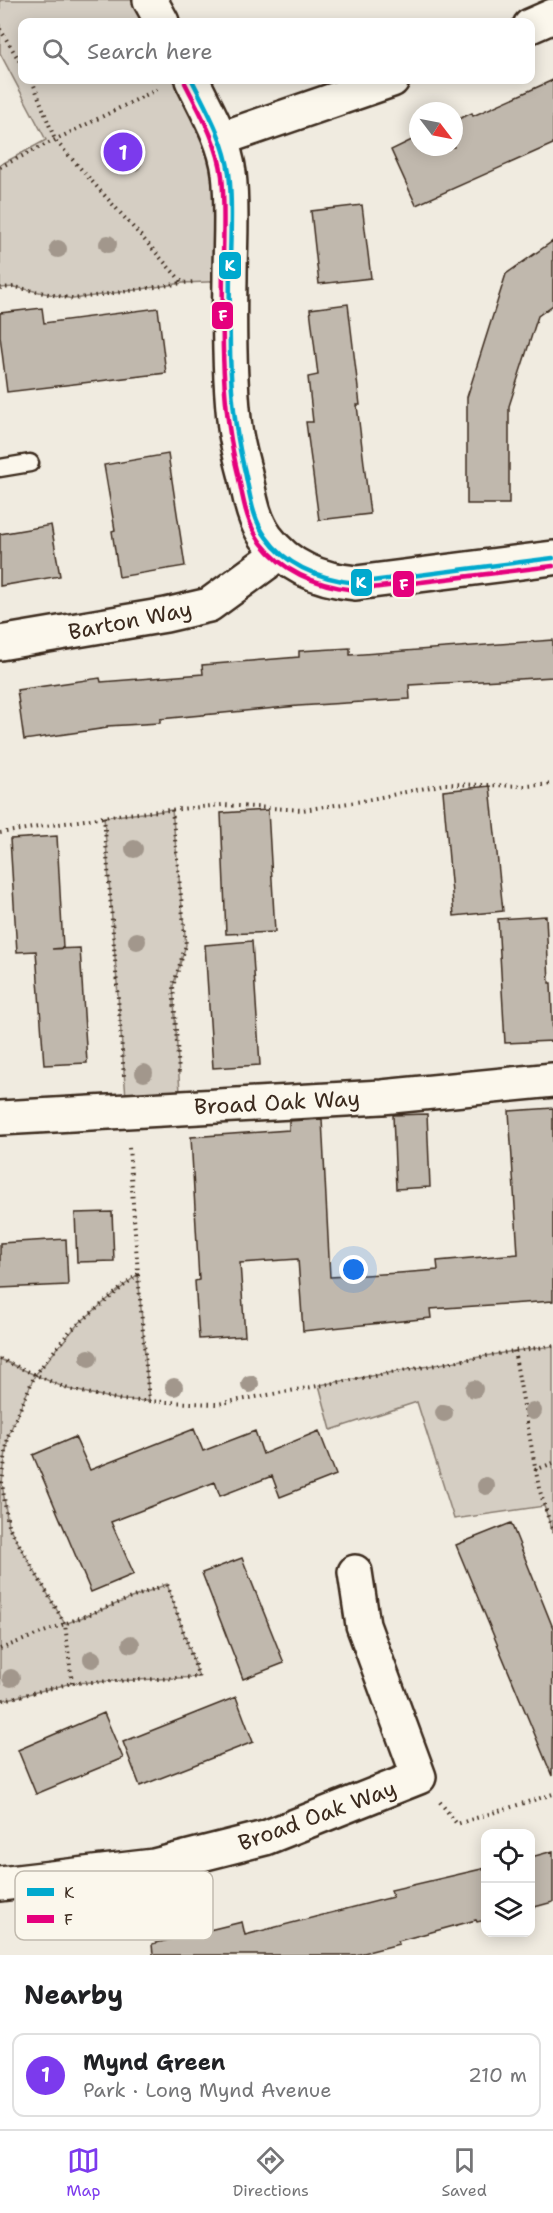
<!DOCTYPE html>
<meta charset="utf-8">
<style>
body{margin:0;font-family:"Shantell Sans",sans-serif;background:#f6f6f6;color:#202124}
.controls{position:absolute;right:18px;bottom:18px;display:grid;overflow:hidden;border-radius:12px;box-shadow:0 3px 15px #0003}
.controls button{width:54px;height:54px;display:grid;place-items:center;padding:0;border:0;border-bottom:2px solid #e0e0e0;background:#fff;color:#202124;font:30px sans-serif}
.compass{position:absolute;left:409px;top:102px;width:54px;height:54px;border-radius:50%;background:#fff;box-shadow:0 3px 15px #0003;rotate:122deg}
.you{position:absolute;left:354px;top:1270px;width:21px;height:21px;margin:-15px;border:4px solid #fff;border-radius:50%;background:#1a73e8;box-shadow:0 0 0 9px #1a73e833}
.badge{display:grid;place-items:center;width:39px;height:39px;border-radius:50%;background:#7c3aed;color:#fff;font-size:20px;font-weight:700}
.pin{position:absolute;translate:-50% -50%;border:3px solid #fff;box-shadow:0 2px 6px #0006}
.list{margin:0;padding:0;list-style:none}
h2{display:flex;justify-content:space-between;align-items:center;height:78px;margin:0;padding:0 24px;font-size:26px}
h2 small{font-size:20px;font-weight:400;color:#757577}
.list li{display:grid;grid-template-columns:39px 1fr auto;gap:18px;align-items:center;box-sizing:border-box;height:84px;margin:0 12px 12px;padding:0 12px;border:2px solid #e0e0e0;border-radius:12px}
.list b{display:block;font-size:22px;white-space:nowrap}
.list p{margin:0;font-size:20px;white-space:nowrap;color:#757577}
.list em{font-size:20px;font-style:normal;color:#757577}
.icon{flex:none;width:33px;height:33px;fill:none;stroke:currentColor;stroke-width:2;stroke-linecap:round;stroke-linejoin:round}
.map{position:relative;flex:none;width:553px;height:1955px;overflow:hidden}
.search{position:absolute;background:#fff;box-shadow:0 3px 15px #0003;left:18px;right:18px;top:18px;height:66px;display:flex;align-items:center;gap:15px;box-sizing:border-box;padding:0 21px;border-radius:12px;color:#757577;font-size:22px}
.sheet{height:174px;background:#fff}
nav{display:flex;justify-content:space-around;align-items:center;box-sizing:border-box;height:84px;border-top:2px solid #e0e0e0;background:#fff;font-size:16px;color:#757577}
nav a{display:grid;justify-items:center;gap:3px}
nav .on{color:#7c3aed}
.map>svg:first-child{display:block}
</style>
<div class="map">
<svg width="553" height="1955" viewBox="0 0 553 1955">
<rect width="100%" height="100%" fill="#f0ebe0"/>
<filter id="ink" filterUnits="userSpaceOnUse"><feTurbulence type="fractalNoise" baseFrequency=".0167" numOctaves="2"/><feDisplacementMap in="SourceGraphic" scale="12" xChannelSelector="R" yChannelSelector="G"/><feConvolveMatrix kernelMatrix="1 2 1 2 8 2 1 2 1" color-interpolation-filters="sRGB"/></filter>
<g filter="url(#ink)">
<!-- green -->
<path fill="#d5cec3" stroke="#887c70" stroke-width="1.5" d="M0,0H150L162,22H22V80H192L220,139L230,281L183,283L73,299L15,287L0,288V165L46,140L0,53Z
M172,810L186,945L173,986L181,1107L127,1110L104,817Z
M138,1274L149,1401L121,1400L68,1389L35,1375L8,1436L2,1483L8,1525L65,1624L167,1584L199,1677L72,1683L0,1701V1359L35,1375L78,1324Z
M553,1346V1533L544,1506L454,1519L417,1402L331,1430L319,1385L514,1351Z"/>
<!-- building -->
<path fill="#c0b8ad" stroke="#3b2a1e" stroke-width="1.5" d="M553,80V144L416,205L391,150L418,137V147H454V121L472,113L473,116Z
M362,205L371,278L319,284L311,211Z
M553,241V305L538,316L509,406V504H467V397L506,274Z
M348,304L360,405H357L370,514L319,520L306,422H313L308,377L318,375L310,309Z
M42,308L44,323L158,308L166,373L7,392L0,336V313Z
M168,454L185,566L119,577L112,531L115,530L104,465Z
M51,525L60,576L0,586V534Z
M553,640V677L409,685L410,699L298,706L160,719V723L107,726V728L24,740L17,690L100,678L101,682L203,674L202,665L299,657V651L350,648V655Z
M490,786L503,911L454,916L443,791Z
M268,810L275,932L226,934L221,813Z
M57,836L63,948L52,949L80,948L87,1063L44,1065L36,951L17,952L10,839Z
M546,916L549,983H551L553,1041L505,1043L498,919Z
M252,941L260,1065L213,1068L205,945Z
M553,1108V1301L430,1309L431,1318L303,1331L298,1259L240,1263L245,1336L199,1339L195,1281L199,1280L191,1137L289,1130V1121L322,1119L330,1277L399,1273L438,1270L437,1261L518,1254L509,1111Z
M427,1114L430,1187L396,1189L393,1115Z
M112,1212L114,1261L77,1262L75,1213Z
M66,1239L68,1285L0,1288V1243Z
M194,1429L203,1451L255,1431L263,1454L319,1431L336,1475L280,1497L272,1476L220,1496L215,1482L111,1522L134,1574L91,1592L33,1455L75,1437L90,1470Z
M511,1523L553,1628L552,1776L456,1545Z
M242,1558L284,1663L243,1679L202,1573Z
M236,1697L253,1742L140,1786L123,1742Z
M104,1713L123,1758L36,1794L18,1750Z
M553,1851V1902L531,1908V1857Z
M486,1868V1920L477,1922L476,1920L398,1941L399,1944L356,1955H153L152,1944L242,1922L245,1935L393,1897L391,1890Z"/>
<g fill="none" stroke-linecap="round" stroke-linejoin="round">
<!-- service casing -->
<g stroke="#3b2a1e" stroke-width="21">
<path id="service" d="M0,468L30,463"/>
</g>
<!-- minor casing -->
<g stroke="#3b2a1e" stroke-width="38">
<path id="minor" d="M150,0L162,22
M530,26L553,16
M192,80C206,109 225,140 229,173C233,207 230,243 230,278C229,328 229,379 235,428C237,443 241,458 245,473C250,496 252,517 266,537C289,568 320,580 356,583L553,558
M220,139L392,80
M0,643L166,615L209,605L265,564L278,552
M0,1118L382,1097L553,1080
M0,1884L154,1866L265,1838L419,1777L363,1625L355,1572"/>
</g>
<!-- path -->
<path stroke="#3b2a1e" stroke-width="4" stroke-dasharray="1.5 4.5" stroke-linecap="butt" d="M0,29L22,65
M32,80L55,140L183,283L195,282
M0,167L158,89
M0,288L15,287L73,299L183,283
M172,810L186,945L173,986L179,1073
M104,817L124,1076
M0,833L117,815L222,805L303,810L362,801L445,784L527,786L553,784
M138,1275L149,1401
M514,1351L539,1488L553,1533
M0,1359L68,1389L121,1400L217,1404L514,1351L553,1346
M535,1470L553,1463
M0,1649L167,1584L199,1677L72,1683L0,1701
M72,1683L65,1624L8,1525L2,1483L8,1436L35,1375L70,1331L138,1274L129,1147
M440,1802L457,1824L553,1794"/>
<!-- service -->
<use href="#service" stroke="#fbf7ec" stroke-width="16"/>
<!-- minor -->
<use href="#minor" stroke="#fbf7ec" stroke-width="33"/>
<!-- bus-1 casing -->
<g stroke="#fbf7ec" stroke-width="9">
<path id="bus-1" d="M192,80C207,110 224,139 229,173C233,204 230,237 230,268C229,337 228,405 245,472C250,494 252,518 266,537C287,567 321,579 356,583L553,558"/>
</g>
<!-- bus-2 casing -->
<g stroke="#fbf7ec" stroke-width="9">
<path id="bus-2" d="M185,83C200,113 218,143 222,176C225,206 223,236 223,267C222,337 221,406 238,474C243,498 246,523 261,543C284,573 318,586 355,590L553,566"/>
</g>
<!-- bus-1 -->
<use href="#bus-1" stroke="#00a9ce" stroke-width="4.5"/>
<!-- bus-2 -->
<use href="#bus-2" stroke="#e5007d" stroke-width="4.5"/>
</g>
<!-- trees -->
<g fill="#a2978c">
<circle cx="133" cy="163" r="9"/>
<circle cx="108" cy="244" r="9"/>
<circle cx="58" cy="249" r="9"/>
<circle cx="134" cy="849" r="9"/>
<circle cx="137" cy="941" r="9"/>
<circle cx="144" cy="1073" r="9"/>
<circle cx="89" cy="1358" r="9"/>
<circle cx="250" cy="1384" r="9"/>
<circle cx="174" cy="1387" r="9"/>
<circle cx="474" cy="1389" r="9"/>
<circle cx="533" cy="1411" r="9"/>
<circle cx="444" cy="1413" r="9"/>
<circle cx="486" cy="1486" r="9"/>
<circle cx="131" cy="1644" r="9"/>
<circle cx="92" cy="1659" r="9"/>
<circle cx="11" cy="1678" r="9"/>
</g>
</g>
<g text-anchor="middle" stroke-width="5" stroke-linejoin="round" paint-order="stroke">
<!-- street labels -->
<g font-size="22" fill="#3b2a1e" stroke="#fbf7ec">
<text transform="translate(130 620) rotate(-11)" y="8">Barton Way</text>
<text transform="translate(277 1102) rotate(-3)" y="8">Broad Oak Way</text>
<text transform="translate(317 1815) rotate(-20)" y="8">Broad Oak Way</text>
</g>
</g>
<!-- legend -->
<rect x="15" y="1871" width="198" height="69" rx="9" fill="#fbf7ec" stroke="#c1baae" stroke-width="1.5"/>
<rect x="27" y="1888" width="27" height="8" fill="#00a9ce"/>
<rect x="27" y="1915" width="27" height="8" fill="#e5007d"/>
<g font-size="16" fill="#3b2a1e">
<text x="64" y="1898">K</text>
<text x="64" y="1925">F</text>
</g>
<g stroke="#fbf7ec" stroke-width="2">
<rect x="218" y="251" width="24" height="29" rx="6" fill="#00a9ce"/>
<rect x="211" y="301" width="23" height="29" rx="6" fill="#e5007d"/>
<rect x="350" y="568" width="23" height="29" rx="6" fill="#00a9ce"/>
<rect x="392" y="570" width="23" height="28" rx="6" fill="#e5007d"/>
</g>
<g font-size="16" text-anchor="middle" font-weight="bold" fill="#fff">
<text x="230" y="271">K</text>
<text x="223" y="321">F</text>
<text x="361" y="588">K</text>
<text x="404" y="590">F</text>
</g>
</svg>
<div class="controls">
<button><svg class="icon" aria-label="locate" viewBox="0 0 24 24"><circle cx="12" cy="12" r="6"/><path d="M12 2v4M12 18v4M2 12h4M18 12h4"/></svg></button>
<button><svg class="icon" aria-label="layers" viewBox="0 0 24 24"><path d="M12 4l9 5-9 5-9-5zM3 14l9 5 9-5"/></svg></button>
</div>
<svg class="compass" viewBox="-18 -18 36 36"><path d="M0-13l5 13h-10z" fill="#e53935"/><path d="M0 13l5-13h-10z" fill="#757577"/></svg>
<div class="you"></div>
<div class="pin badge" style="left:123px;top:152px">1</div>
<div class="search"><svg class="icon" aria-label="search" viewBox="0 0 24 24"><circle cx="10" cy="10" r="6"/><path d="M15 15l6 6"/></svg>Search here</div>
</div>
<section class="sheet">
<h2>Nearby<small></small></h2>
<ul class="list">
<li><span class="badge">1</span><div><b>Mynd Green</b><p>Park · Long Mynd Avenue</p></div><em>210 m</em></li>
</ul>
</section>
<nav>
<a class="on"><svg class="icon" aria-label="map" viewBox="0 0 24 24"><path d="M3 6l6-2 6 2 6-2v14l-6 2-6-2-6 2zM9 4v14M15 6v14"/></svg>Map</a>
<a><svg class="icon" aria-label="directions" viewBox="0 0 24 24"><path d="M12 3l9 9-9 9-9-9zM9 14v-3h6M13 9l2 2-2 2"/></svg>Directions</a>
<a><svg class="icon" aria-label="saved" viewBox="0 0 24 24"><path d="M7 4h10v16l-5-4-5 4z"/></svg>Saved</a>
</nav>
